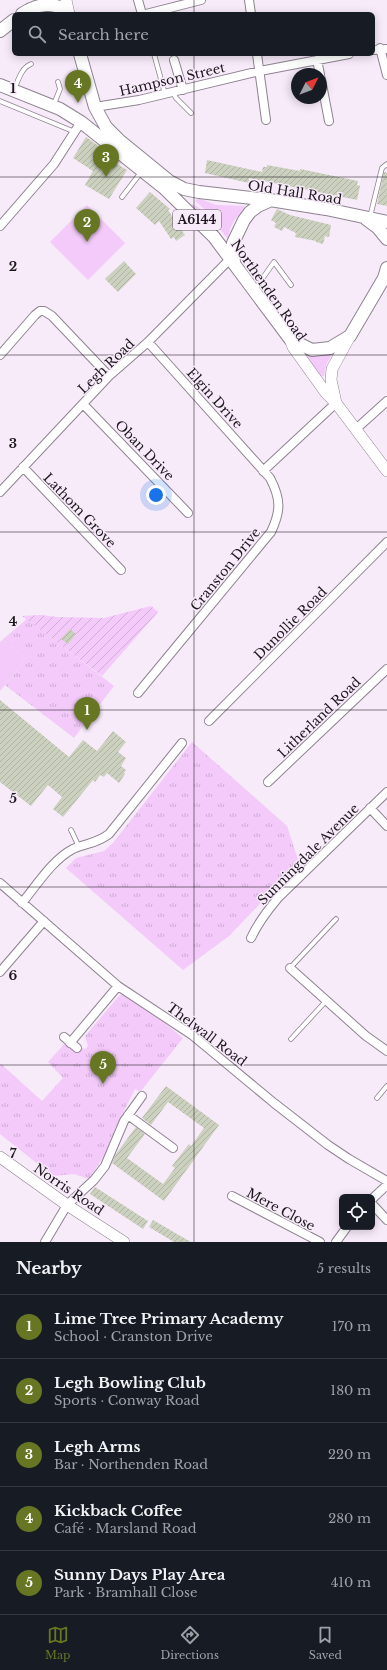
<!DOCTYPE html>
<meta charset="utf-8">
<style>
body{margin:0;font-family:"Libre Baskerville",serif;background:#242831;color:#f1f3f6}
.controls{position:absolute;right:12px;bottom:12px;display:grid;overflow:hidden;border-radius:6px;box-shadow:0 2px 10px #0003}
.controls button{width:36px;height:36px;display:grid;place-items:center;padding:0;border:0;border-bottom:1px solid #363941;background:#171b24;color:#f1f3f6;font:20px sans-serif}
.compass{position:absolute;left:291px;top:68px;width:36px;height:36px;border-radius:50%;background:#171b24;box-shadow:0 2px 10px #0003;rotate:48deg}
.you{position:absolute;left:156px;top:495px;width:14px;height:14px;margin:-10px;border:3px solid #fff;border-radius:50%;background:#1a73e8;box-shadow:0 0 0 6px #1a73e833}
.badge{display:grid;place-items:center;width:26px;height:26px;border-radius:50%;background:#677623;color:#fff;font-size:13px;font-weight:700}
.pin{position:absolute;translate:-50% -33px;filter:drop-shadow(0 1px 2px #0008)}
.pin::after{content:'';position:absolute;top:21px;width:14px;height:12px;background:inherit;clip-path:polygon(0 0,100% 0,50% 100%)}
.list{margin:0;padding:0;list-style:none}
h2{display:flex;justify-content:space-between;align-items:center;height:52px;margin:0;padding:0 16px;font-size:17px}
h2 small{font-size:13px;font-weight:400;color:#9ea1a6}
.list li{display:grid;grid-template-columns:26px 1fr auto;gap:12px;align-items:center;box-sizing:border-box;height:64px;padding:0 16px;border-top:1px solid #363941}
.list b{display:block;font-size:15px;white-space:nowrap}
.list p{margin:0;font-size:13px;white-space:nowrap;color:#9ea1a6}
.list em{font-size:13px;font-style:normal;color:#9ea1a6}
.icon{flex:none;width:22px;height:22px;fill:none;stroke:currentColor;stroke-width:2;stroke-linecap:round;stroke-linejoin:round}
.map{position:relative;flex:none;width:387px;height:1242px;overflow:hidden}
.search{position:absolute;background:#171b24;box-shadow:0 2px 10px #0003;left:12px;right:12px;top:12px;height:44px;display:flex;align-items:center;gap:10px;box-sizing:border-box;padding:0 14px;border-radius:6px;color:#9ea1a6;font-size:15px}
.sheet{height:372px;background:#171b24}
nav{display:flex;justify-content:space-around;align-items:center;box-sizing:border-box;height:56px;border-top:1px solid #363941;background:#171b24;font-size:11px;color:#9ea1a6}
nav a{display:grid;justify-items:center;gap:2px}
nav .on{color:#677623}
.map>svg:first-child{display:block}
</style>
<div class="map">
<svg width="387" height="1242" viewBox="0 0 387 1242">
<defs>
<pattern id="park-tufts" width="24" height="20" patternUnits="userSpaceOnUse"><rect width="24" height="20" fill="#f3caf9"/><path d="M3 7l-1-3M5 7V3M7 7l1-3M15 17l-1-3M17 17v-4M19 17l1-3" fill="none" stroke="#d0add5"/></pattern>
<pattern id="garden-furrows" width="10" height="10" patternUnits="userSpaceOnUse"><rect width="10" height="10" fill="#f3caf9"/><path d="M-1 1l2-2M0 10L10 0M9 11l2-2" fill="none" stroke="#d0add5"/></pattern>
<pattern id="building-hatch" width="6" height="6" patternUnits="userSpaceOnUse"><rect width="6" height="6" fill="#ccd1bf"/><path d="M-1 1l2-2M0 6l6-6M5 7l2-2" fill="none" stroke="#afb3a4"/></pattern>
</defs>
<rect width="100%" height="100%" fill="#f7eaf9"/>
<!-- grass -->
<path fill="#f3caf9" d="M198,198L216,205L245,206L234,221L230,229L228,239C215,225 211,213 195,201Z
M192,204C207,210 216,229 225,243L190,206Z
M87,205L125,243L88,280L50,242Z
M332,354L326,365L324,376H320L305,355L320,356Z
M2,640L26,659L0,691V642Z"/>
<!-- park -->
<path fill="url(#park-tufts)" d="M27,619L114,686L74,738L5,685L26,659L2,640Z
M192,742L287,826L299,863L229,936L183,970L66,868L76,858L104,851L113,843Z
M125,993L129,994L183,1038L140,1092L135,1089L114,1131L106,1153L89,1179L74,1174L53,1176L0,1134V1065L1,1064L42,1101L63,1078L48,1062L69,1039L79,1047L85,1049L88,1046L85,1036L119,996Z"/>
<!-- garden -->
<path fill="url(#garden-furrows)" d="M151,606L158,612L102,676L22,616L41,615L57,617L104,618Z"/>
<!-- building -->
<path fill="url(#building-hatch)" d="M86,137L100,147L92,159L106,167L110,160L127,170L109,199L85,185L93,171L73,158Z
M207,160L262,172L263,167H267V165L300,171V169L358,181L357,185L360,186L357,200L249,178V183L205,173Z
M384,172L387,173V206L377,204Z
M150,192L170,209L168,210L185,235L176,241L174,237L171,239L159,221L155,225L136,208Z
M277,209L290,215L331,225L329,237L325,236L323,244L316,242V241L295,237L296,233L284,227L282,231L274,227L276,223L271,220Z
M124,261L136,274L118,292L105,279Z
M70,629L76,634L68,644L61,639Z
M0,700L69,757L83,740L97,751L113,731L126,742L118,752L126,758L121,766L126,770L124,773L125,774L119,783L107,773L104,777L100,775L95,782L93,780L63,817L53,809L62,797L48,785L31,806L0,782Z
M166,1086L219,1125L164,1201L112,1163L116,1154L136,1127L145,1134L127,1158L163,1184L175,1168L172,1166L189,1144L191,1146L204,1128L168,1102L151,1125L142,1118Z
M95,1187L148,1221L143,1229L90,1194Z
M153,1220L177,1234L191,1242H174L149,1227Z"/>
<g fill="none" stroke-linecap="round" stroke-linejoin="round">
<!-- lane casing -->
<g stroke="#8f8391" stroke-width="5.5">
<path id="lane" d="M154,54L165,94
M14,90C18,81 21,68 31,64
M173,92L176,98L191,113
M0,101L75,132
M54,104L60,89L58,82
M122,197L142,171
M370,217L382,168L387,164
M255,289L274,262L291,285
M71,830L79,847
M290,968L336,919
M291,1039L326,1001
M377,1098L387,1086"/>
</g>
<!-- street casing -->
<g stroke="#8f8391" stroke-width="10">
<path id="street" d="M138,0L142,14
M249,0L251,14
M146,14L201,0
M380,48L387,75
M373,50L387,49
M257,54L266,120
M174,60L183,90
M317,60L320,74
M321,79L329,121
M95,107L139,100L260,71L349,54
M0,226L54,164L81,122
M0,355L35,315L40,311H44L52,316L109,376
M83,404L188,513
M356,429L387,401
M23,467L121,570
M263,471L336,403
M0,492L109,376L148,342L230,259
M138,693L271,532C281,511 281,499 270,478L148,342
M209,721L387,542
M268,782L387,669
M370,808L387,826
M0,883L118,986L192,1035L274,1103L328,1145L349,1159L387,1181
M22,903C36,886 53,859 73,849C86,843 96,844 109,834L182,743
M251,938C258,923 267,911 278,898L387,792
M290,968L366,1036L387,1051
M0,972L44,921
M64,1037L77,1048
M70,1043L118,986
M128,1115L173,1148
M232,1196L320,1242
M372,1199L387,1185
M372,1204L387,1220
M45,1242L67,1205L94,1180L105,1166L124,1121L142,1096
M336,1242L347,1227"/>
</g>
<!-- secondary casing -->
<g stroke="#8f8391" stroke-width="12">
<path id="secondary" d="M66,0L69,14
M290,339L293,347L326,393L336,403L387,471
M336,403L331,380L332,369L350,336
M0,1157L67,1205L124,1242"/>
</g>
<!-- primary casing -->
<g stroke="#8f8391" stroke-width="14">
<path id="primary" d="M22,14C36,4 57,0 68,14
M0,31L14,20
M80,54L95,107L106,127L120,141L169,181L184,189L199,192L270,200L326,209L387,222
M0,85L60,109L81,122L164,188L214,237L290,339L312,350L330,348L350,336L384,278L387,268
M366,219L378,228L387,239
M234,263L233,243L244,220L250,212L258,206L269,201"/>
</g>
<!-- lane -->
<use href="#lane" stroke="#fff" stroke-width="4"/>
<!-- street -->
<use href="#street" stroke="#fff" stroke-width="8"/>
<!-- secondary -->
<use href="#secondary" stroke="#fff" stroke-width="11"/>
<!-- primary -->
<use href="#primary" stroke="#fff" stroke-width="12"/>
</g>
<!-- grid -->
<path fill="none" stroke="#1d181e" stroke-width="1" stroke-opacity="0.55" d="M194,0V14M194,54V1242M0,177H387M0,355H387M0,532H387M0,710H387M0,887H387M0,1065H387"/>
<g text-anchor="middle" stroke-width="3" stroke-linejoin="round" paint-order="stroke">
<!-- shield labels -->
<rect fill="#f7eaf9" stroke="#5e5760" stroke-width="1" x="173" y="210" width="48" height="20" rx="3"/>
<g font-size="12" font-weight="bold" fill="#1d181e">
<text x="197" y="224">A6144</text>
</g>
<!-- street labels -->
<g font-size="13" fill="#1d181e" stroke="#f7eaf9">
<text transform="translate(172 79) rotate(-13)" y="5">Hampson Street</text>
<text transform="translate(295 192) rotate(9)" y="5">Old Hall Road</text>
<text transform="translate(269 290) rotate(55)" y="5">Northenden Road</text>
<text transform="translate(106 366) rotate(-44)" y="5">Legh Road</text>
<text transform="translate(215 398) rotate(48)" y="5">Elgin Drive</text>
<text transform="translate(145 450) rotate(46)" y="5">Oban Drive</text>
<text transform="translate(80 510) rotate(46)" y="5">Lathom Grove</text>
<text transform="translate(225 569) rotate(-51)" y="5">Cranston Drive</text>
<text transform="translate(290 623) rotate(-45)" y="5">Dunollie Road</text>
<text transform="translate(319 717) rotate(-44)" y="5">Litherland Road</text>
<text transform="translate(308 854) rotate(-45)" y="5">Sunningdale Avenue</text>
<text transform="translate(207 1034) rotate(37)" y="5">Thelwall Road</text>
<text transform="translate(69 1189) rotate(34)" y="5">Norris Road</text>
<text transform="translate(281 1209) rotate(28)" y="5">Mere Close</text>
</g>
</g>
<g font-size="13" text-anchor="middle" font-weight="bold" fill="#1d181e" stroke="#f7eaf9" stroke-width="3" stroke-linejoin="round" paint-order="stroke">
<text x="13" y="93">1</text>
<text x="13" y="271">2</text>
<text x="13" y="448">3</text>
<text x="13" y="626">4</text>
<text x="13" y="803">5</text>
<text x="13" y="980">6</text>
<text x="13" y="1158">7</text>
</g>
</svg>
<div class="controls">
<button><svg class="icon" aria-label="locate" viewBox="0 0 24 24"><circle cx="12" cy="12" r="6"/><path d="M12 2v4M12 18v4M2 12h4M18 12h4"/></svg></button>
</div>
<svg class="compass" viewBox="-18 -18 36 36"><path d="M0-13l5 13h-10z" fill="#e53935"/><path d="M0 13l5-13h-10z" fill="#9ea1a6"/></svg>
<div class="you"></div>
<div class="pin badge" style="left:87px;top:730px">1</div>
<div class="pin badge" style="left:87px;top:242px">2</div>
<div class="pin badge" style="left:106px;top:177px">3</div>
<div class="pin badge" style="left:78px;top:103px">4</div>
<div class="pin badge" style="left:103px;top:1084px">5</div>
<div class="search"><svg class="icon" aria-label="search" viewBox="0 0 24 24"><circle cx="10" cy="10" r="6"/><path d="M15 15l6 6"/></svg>Search here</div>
</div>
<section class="sheet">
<h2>Nearby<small>5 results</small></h2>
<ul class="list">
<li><span class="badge">1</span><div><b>Lime Tree Primary Academy</b><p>School · Cranston Drive</p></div><em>170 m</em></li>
<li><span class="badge">2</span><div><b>Legh Bowling Club</b><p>Sports · Conway Road</p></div><em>180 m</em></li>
<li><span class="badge">3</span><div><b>Legh Arms</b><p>Bar · Northenden Road</p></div><em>220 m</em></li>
<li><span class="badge">4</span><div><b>Kickback Coffee</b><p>Café · Marsland Road</p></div><em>280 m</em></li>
<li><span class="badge">5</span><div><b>Sunny Days Play Area</b><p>Park · Bramhall Close</p></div><em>410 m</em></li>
</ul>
</section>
<nav>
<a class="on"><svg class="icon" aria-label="map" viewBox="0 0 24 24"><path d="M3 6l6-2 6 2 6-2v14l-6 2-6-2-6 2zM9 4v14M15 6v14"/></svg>Map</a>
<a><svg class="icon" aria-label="directions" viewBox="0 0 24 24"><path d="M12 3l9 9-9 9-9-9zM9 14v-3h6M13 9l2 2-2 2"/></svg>Directions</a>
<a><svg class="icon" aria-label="saved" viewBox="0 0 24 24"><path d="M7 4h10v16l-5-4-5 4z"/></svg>Saved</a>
</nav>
